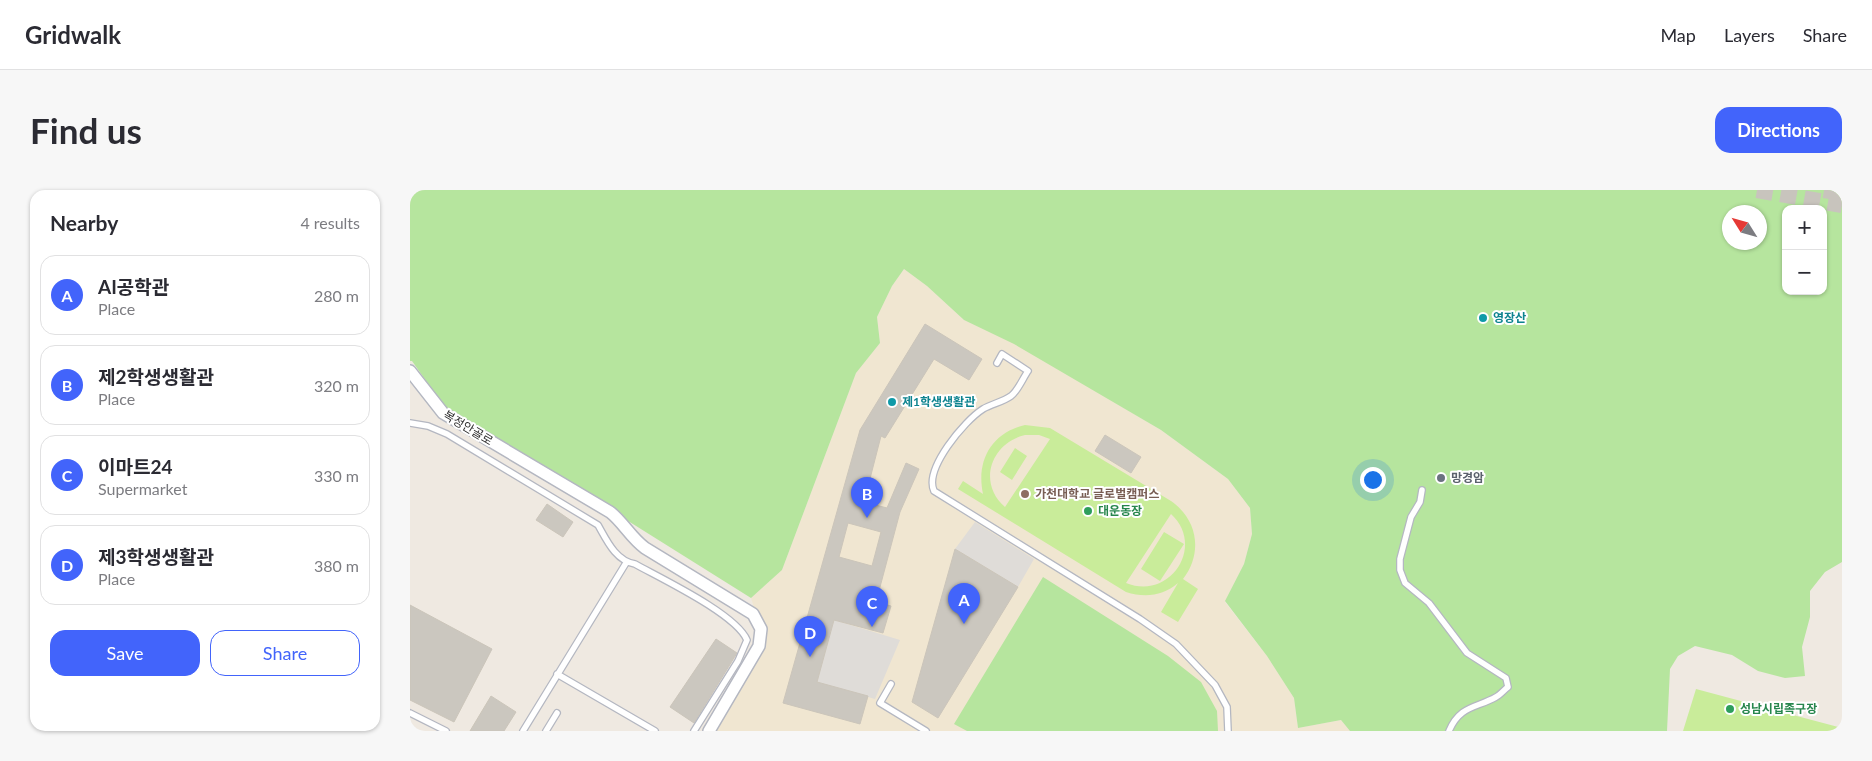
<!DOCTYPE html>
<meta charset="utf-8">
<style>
body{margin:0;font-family:Lato,"Noto Sans KR",sans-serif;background:#f7f7f7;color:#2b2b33}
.controls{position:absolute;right:15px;top:15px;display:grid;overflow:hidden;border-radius:10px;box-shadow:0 1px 4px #0004}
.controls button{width:45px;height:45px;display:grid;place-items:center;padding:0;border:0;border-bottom:1px solid #e1e1e2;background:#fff;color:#2b2b33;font:25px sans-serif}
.compass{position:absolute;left:1312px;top:15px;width:45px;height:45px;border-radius:50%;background:#fff;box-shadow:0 1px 4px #0004;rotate:307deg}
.you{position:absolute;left:962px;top:289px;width:18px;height:18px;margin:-12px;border:4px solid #fff;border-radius:50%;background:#1a73e8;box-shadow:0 0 0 8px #1a73e833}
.badge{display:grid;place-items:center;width:32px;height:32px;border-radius:50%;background:#4264fb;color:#fff;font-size:16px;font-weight:700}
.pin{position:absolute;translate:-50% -41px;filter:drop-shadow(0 1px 2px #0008)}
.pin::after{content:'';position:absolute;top:26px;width:18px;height:15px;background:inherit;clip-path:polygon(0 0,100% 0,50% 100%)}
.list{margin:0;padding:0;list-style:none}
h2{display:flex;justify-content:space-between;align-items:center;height:65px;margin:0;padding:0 20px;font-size:21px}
h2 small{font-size:16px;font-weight:400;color:#7c7c81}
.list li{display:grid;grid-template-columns:32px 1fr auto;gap:15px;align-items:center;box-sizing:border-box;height:80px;margin:0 10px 10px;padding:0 10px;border:1px solid #e1e1e2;border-radius:15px}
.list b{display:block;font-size:19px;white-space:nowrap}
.list p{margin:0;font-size:16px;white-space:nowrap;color:#7c7c81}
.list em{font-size:16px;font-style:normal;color:#7c7c81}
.actions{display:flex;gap:10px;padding:15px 20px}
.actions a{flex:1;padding:11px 0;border:1px solid #4264fb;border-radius:15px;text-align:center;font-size:18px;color:#4264fb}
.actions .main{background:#4264fb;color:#fff}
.map{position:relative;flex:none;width:1432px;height:541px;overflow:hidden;border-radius:15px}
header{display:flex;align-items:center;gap:30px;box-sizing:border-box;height:70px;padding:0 25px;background:#fff;border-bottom:1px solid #e1e1e2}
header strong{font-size:24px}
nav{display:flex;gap:28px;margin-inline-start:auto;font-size:18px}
.intro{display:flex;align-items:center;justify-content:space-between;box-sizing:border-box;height:120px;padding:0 30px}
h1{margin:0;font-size:35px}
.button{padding:12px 22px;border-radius:15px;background:#4264fb;color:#fff;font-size:18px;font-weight:700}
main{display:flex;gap:30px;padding:0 30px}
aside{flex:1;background:#fff;border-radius:15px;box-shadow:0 1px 4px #0004}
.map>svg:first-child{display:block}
</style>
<header>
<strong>Gridwalk</strong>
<nav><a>Map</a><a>Layers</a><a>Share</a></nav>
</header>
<div class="intro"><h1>Find us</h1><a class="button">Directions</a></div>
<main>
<aside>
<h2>Nearby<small>4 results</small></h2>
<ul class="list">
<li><span class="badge">A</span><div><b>AI공학관</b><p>Place</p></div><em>280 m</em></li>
<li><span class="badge">B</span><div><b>제2학생생활관</b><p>Place</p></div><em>320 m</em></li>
<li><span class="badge">C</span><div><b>이마트24</b><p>Supermarket</p></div><em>330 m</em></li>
<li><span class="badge">D</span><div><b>제3학생생활관</b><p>Place</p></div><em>380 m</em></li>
</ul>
<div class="actions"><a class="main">Save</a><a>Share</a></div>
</aside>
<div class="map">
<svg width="1432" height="541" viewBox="0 0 1432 541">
<rect width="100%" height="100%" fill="#efe9e1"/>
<!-- education -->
<path fill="#f0e6d1" d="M494,79L517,96L554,130L604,153L751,240L818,289L840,318L842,344L834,374L815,412L857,466L884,508L888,538L931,530L940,541H299L319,507L351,439L341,408L372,380L446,183L470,153L467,127L482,96Z"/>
<!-- green -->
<path fill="#b6e59e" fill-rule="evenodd" d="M0,0H1432V372L1415,382L1400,401V427L1392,457L1395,486L1375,488L1348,481L1322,465L1285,456L1268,466L1260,479L1257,541H940L931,530L888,538L884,508L857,466L815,411L834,374L842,344L840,318L818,289L751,240L604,154L554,130L517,96L494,79L482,96L467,127L470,153L446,183L372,380L341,408L33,215L2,171H0ZM1376,19H1413V101H1376ZM1320,22H1350V52H1320Z
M633,387L758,466L791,492L807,521L808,541H557L544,534Z"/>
<!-- pitch -->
<path fill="#c9ec9a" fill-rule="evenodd" d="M615,235L640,238L761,311C788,330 793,363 773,389L788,399L768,432L751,422L768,393C753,406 735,408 716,402L548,299L553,291L573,304C566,271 581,243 615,235ZM615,245H629L640,249L595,317C567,293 581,253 615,245ZM761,324C796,356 760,411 716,393Z
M605,258L617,266L602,290L590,282Z
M754,342L774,354L750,391L731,379Z
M1286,499L1432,538V541H1273Z"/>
<!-- plaza -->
<path fill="#dfdcd8" d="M565,332L624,369L608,397L545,359Z
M424,430L490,450L465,509L407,492Z"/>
<!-- building -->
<path fill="#cbc7bf" stroke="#cbc5ba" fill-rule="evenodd" d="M515,134L572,169L559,190L524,169L475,248L471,246L454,312L477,318L496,273L509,279L490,322L466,412L481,416L473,443L424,430L407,492L458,506L450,534L373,513L450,240ZM438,333L471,342L462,376L429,367Z
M695,245L731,267L721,283L685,261Z
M137,314L163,332L153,347L126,330Z
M545,359L608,397L528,528L502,512Z
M0,415L82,459L44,532L0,510Z
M306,449L327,463L284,533L260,517Z
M81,506L106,522L94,541H60Z"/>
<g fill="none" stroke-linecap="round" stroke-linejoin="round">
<!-- secondary-tunnel -->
<path stroke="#c8c4bd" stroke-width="16" stroke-dasharray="16 8" stroke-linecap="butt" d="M1347,0L1432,15
M1414,0L1432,3"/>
<!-- service casing -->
<g stroke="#b4b7c1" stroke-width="8">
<path id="service" d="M587,173L592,164L618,181C613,188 608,201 601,206C593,212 581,214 573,219C554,231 514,279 524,301L730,429L766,454L805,495L817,517L818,541
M0,233L18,236L37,244L188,335C197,351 206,371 225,374C252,389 326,424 337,450L328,471L284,541
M1012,300L1010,312L1001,327L990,369V380L995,393L1019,413L1057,463L1096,488L1098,497C1094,500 1090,505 1086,507C1067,518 1050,515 1039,541
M147,484L245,541
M481,494L470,513L516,541
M0,523L36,541
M113,541L216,373
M136,541L147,523"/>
</g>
<!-- minor casing -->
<g stroke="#b4b7c1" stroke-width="14">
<path id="minor" d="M0,181L33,223L200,322C213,332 221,348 235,358L343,424L351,439L349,456L299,541"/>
</g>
<!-- service -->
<use href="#service" stroke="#fff" stroke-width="5.5"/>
<!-- minor -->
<use href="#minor" stroke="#fff" stroke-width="11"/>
</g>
<!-- markers -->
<g fill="#0f9aa8" stroke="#fff" stroke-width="2">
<circle cx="1073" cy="128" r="5"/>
<circle cx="482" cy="212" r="5"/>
</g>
<circle fill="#6b7280" stroke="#fff" stroke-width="2" cx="1031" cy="288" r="5"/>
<circle fill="#8d6e63" stroke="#fff" stroke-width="2" cx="615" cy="304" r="5"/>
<g fill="#2e9e5b" stroke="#fff" stroke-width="2">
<circle cx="678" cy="321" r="5"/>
<circle cx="1320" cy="519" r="5"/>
</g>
<g text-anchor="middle" stroke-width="4" stroke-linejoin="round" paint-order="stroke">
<!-- culture labels -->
<g font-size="12" font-weight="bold" fill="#0d838f" stroke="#fff" text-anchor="start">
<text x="1083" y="132">영장산</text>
<text x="492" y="216">제1학생생활관</text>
</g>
<!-- street labels -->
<g font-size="12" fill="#2e2e2e" stroke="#fff">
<text transform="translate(58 238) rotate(31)" y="4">복정안골로</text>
</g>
<!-- worship labels -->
<g font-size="12" font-weight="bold" fill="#5b616d" stroke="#fff" text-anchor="start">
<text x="1041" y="292">망경암</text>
</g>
<!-- education labels -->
<g font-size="12" font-weight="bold" fill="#785e54" stroke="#fff" text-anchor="start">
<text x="625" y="308">가천대학교 글로벌캠퍼스</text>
</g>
<!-- leisure labels -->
<g font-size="12" font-weight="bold" fill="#27864d" stroke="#fff" text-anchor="start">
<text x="688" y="325">대운동장</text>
<text x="1330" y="523">성남시립족구장</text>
</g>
</g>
</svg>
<div class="controls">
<button>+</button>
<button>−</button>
</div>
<svg class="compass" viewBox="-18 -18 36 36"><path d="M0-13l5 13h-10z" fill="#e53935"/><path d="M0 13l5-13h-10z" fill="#7c7c81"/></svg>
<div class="you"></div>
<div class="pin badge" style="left:554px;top:434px">A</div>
<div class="pin badge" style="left:457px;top:328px">B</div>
<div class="pin badge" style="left:462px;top:437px">C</div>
<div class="pin badge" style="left:400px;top:467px">D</div>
</div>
</main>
